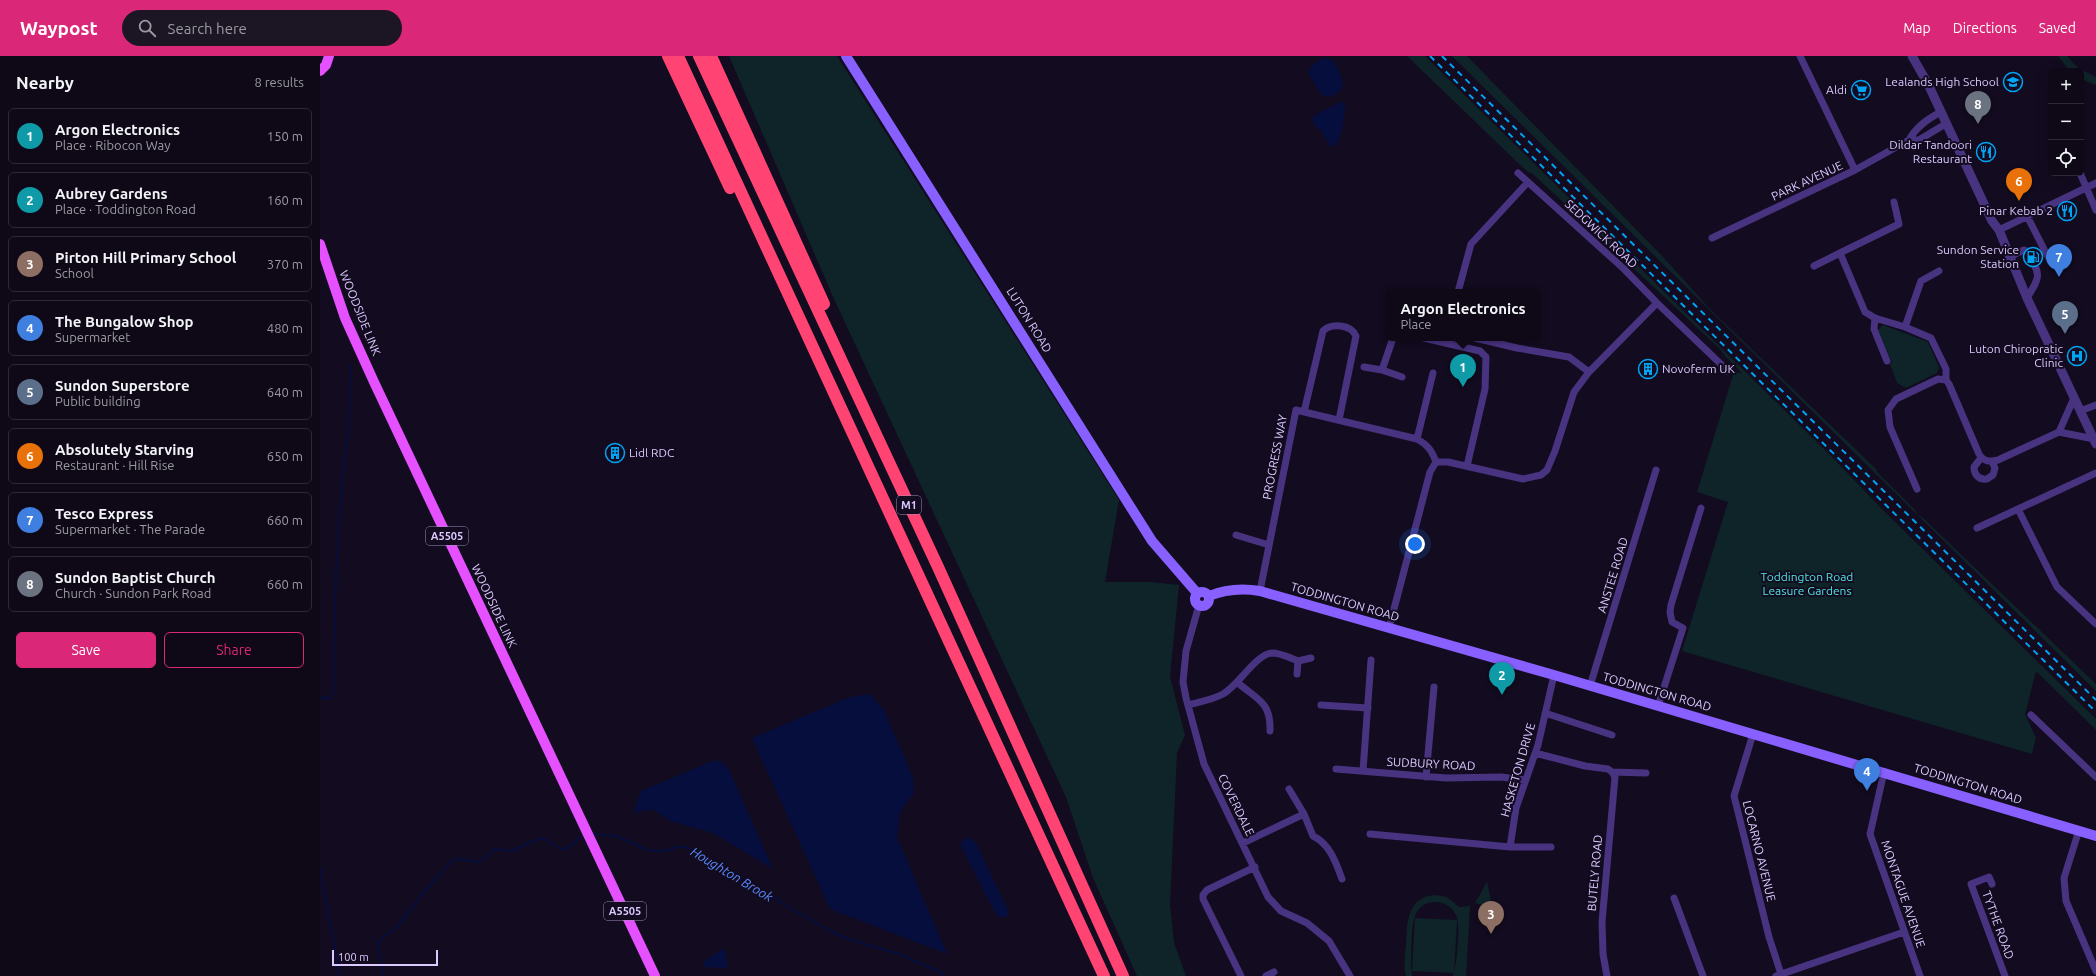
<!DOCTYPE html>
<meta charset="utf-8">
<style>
body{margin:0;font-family:Ubuntu,sans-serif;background:#1c1624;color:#f1f3f6}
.controls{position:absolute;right:12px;top:12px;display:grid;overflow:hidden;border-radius:6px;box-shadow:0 4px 16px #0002}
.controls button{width:36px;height:36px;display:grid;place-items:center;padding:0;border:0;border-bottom:1px solid #2e2936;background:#0e0817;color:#f1f3f6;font:20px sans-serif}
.scale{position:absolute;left:12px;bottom:10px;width:106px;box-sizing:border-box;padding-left:4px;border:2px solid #dbc9ff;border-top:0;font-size:11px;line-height:14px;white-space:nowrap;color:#dbc9ff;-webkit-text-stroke:3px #130b1f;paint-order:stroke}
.you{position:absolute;left:1095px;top:488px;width:14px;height:14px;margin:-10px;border:3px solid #fff;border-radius:50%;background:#1a73e8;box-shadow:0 0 0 6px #1a73e833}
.badge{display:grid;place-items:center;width:26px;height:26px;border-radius:50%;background:#db2777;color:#fff;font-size:13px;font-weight:700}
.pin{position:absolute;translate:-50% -33px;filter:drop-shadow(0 1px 2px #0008)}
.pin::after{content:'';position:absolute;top:21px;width:14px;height:12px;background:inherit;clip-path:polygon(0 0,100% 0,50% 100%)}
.popup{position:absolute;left:1066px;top:233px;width:154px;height:52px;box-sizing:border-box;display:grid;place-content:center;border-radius:6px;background:#0e0817;filter:drop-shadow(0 1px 3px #0005);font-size:13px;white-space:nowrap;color:#9b9aa1}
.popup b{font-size:15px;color:#f1f3f6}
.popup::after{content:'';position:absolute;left:50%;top:100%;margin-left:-8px;border:8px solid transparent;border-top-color:#0e0817}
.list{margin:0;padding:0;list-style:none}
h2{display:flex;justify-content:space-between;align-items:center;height:52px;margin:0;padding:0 16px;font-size:17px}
h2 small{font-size:13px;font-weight:400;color:#9b9aa1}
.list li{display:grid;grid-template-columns:26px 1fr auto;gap:12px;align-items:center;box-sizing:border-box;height:56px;margin:0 8px 8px;padding:0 8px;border:1px solid #2e2936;border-radius:6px}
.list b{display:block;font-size:15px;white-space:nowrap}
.list p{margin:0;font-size:13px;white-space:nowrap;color:#9b9aa1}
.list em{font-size:13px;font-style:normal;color:#9b9aa1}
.actions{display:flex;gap:8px;padding:12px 16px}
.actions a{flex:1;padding:9px 0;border:1px solid #db2777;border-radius:6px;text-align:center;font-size:14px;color:#db2777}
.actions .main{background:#db2777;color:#fff}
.icon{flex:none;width:22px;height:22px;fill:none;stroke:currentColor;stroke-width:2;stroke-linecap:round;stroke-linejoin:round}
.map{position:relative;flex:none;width:1776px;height:920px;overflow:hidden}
header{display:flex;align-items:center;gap:24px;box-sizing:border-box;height:56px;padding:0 20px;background:#db2777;color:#fff}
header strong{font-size:19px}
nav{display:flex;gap:22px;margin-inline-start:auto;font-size:14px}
.search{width:280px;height:36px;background:#1c1624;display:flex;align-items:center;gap:10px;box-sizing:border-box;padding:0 14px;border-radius:22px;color:#9b9aa1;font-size:15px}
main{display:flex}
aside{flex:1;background:#0e0817}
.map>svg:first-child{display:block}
</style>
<header>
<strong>Waypost</strong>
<div class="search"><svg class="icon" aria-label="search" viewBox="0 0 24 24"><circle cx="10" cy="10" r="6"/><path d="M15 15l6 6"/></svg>Search here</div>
<nav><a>Map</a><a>Directions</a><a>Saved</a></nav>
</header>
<main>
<aside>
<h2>Nearby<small>8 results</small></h2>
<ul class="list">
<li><span class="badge" style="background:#0f9aa8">1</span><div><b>Argon Electronics</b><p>Place · Ribocon Way</p></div><em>150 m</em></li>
<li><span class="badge" style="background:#0f9aa8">2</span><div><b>Aubrey Gardens</b><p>Place · Toddington Road</p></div><em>160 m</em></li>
<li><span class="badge" style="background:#8d6e63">3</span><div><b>Pirton Hill Primary School</b><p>School</p></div><em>370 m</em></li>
<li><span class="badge" style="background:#3f7fe0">4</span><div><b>The Bungalow Shop</b><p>Supermarket</p></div><em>480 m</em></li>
<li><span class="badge" style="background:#5c6f8a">5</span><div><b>Sundon Superstore</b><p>Public building</p></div><em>640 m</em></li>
<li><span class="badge" style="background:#e8710a">6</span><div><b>Absolutely Starving</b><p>Restaurant · Hill Rise</p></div><em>650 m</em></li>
<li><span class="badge" style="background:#3f7fe0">7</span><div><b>Tesco Express</b><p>Supermarket · The Parade</p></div><em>660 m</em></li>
<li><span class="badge" style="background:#6b7280">8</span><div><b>Sundon Baptist Church</b><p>Church · Sundon Park Road</p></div><em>660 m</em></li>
</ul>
<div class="actions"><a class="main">Save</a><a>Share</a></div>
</aside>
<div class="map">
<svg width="1776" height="920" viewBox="0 0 1776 920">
<rect width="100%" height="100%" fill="#130b1f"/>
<!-- green -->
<path fill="#0e2429" d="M409,0H517L799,444L785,526H831L859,529L850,621L865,679L857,697L850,848L854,887L866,920H817L773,822L746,741L514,243Z
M1087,0H1105L1514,403L1564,455L1776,663V674L1716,615L1705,658L1716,682L1712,698L1362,595L1408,446L1377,436L1414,316L1422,317L1405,300L1401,294L1213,118L1208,116L1196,105Z
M1132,0H1147L1344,202L1390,253L1557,414L1556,415L1594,453L1598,459L1603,462L1776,628V635Z
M1738,0H1747L1758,12L1776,21V29L1761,23V15H1750Z
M1563,269L1608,286L1619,311L1617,317L1586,332L1577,327L1570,308L1572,306L1558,274Z
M1167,826L1172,849H1162L1155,847Z
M1115,839L1127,841L1139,851L1150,850L1146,920H1133C1137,909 1140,872 1137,862C1131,842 1102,840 1095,860C1090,873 1092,898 1091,912L1092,920H1086C1083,910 1085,899 1086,889C1087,867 1087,841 1115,839Z
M1095,862L1137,864L1134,917L1092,915Z"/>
<!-- water -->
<path fill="#060e3d" d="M1004,2L1013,4C1021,18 1032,35 1008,41L1001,38L988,17L992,9Z
M1021,46L1024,47C1027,55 1021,88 1013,91L1010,90L999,71V75L991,63L999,57Z
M550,638L564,654L593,722L594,737L580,756L577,781L627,898L510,853L432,682L530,641Z
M392,705H401L409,713L453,813L393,777L350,765L334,754L313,756L321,735Z
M649,781L656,787L687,852L689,858L686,861H678L674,855L641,790L642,785Z
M404,892L408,912L384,911L383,906Z"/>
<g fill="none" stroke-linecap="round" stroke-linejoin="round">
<!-- stream -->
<path stroke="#060e3d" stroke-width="2" d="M0,642H9L13,639L16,517L23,413L28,380L31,310
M273,778L297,780L327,794L345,795L357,791H366L376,795L409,817L450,838L463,848L512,876L531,884L579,898L620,916L624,920
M0,812L20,920
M63,920L58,887L65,879L74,874L115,823L133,804L141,803L159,806L170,798L174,793L192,795L208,787L223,782L241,793L248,792L264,778"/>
<!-- minor -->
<path stroke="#483381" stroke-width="7" d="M1480,0L1535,114
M1589,84C1596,71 1607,63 1621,56
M1198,117L1304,213L1337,247
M1760,117L1776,154
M1574,146L1579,168L1520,197L1545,256L1555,262L1585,271L1611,282L1626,313V324
M1707,160L1728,201
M1679,174L1776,127
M1392,182L1535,114L1589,84H1599L1627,67
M1689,201L1704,194L1707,195C1720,219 1722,218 1707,242
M1494,210L1520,197
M1138,236L1151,188L1208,126
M1555,262L1554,273L1567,305
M1585,271L1601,225L1619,215
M1073,282L1062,314L1082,321
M1104,282L1160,295L1166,301L1165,333L1147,410
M1155,282L1197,292L1249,301L1269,316
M1044,311L1062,314
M1760,355L1776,349
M984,356L1003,275C1011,267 1031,268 1036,280L1019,364
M1739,376L1754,342
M1739,376L1774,383
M1097,383L1113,317
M1661,402L1654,411C1654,419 1659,424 1667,423L1673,419L1675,412L1672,406
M1776,417L1698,453L1737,531L1776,568
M1597,433L1570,371L1568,354L1576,343L1618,323L1626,324L1629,328L1659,398C1664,406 1670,406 1678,404L1739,376
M1657,472L1698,453
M916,479L949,489
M940,535L976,354L1097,383C1108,389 1112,395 1116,406
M879,549L866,595L863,626L866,642L884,708L948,841L961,855L987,867L1009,885L1030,920
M1069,572L1110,416L1116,406H1128L1203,423L1221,419L1227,414L1235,395L1254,336L1269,316L1337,247L1408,315
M978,605L991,602
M918,627C938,644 951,646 950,675
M1270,630L1336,414
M868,649C879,646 892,644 903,638C918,630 936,598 952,597C961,597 970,602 978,605L977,618
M1001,649L1048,652
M1338,650L1363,572L1352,566L1350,556L1351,549L1381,452
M1225,657L1292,679
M1711,659L1776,721
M1433,678L1414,740L1449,881L1461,918
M1215,697L1265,710L1288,713L1292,716L1326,717
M1016,713L1126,722L1181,721L1205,724
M1043,715L1051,604
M1564,716L1550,778L1600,920
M1106,721L1114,631
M969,733L984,758L993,780C1010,788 1016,807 1022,823
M1759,774L1744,822L1746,845L1776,915
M1050,778L1190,791
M923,787L984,758
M1231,791H1190L1196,752L1218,689L1234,619
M1672,828L1669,821L1651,828L1685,920
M1354,842L1383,920
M921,920L883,843V839L887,834L935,811
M946,920L954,916
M1287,920L1283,898L1282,866L1295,721L1292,716
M1456,920L1584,876"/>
<!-- tertiary -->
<path stroke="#483381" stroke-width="9" d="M1592,0L1608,28L1672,165L1679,174L1707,242L1776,388"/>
<!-- secondary -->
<path stroke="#8860ff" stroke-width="10" d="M526,0L832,485L877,537
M875 543a7 7 0 1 1 14 0a7 7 0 1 1-14 0Z
M889,540C906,533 922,532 940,535L1234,619L1776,780"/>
<!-- primary -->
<path stroke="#e550ff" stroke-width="10" d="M0,15L6,9L9,0
M0,188L25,262L54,326L335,920"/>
<!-- motorway -->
<path stroke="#ff4473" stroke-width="12" d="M348,0L410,132
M358,0L784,920
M379,0L618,511L803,920
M391,0L504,248"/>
<!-- rail -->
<path stroke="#00a4f4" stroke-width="2" stroke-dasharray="6 5" stroke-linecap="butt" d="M1110,0L1776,656
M1122,0L1776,644"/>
</g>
<!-- icons -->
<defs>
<g id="school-ring" transform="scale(1)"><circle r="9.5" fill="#130b1f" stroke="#00a4f4" stroke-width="1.5"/><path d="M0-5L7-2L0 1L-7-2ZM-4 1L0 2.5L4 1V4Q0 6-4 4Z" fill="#00a4f4"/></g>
<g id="supermarket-ring" transform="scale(1)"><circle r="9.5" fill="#130b1f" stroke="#00a4f4" stroke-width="1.5"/><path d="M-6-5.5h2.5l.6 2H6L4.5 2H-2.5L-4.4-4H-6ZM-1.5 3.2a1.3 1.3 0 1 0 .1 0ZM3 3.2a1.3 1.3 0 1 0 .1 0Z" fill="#00a4f4"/></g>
<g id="restaurant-ring" transform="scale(1)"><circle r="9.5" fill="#130b1f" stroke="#00a4f4" stroke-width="1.5"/><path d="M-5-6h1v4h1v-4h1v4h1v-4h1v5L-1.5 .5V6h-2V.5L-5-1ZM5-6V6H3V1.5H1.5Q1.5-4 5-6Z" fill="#00a4f4"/></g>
<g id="fuel-ring" transform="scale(1)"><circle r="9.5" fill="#130b1f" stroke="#00a4f4" stroke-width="1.5"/><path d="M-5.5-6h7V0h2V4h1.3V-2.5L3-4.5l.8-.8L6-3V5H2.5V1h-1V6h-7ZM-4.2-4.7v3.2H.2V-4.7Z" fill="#00a4f4"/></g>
<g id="hospital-ring" transform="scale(1)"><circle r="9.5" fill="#130b1f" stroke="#00a4f4" stroke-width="1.5"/><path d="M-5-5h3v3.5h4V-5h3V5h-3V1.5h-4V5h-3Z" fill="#00a4f4"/></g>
<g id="building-ring" transform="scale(1)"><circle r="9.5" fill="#130b1f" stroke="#00a4f4" stroke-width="1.5"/><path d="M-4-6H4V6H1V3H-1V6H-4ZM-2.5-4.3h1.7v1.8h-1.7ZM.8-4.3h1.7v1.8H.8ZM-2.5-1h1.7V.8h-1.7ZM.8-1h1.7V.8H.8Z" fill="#00a4f4"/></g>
</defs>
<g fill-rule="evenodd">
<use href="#school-ring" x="1693" y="26"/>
<use href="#supermarket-ring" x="1541" y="34"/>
<use href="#restaurant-ring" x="1666" y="96"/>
<use href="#restaurant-ring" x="1747" y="155"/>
<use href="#fuel-ring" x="1713" y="201"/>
<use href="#hospital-ring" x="1757" y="300"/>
<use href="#building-ring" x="1328" y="313"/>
<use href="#building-ring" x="295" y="397"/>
</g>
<g text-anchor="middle" stroke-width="4" stroke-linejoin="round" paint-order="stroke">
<!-- shield labels -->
<g fill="#130b1f" stroke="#9f90bc" stroke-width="1">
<rect x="577" y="440" width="24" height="18" rx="3"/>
<rect x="106" y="471" width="42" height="18" rx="3"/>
<rect x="284" y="846" width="42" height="18" rx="3"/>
</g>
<g font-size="11" font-weight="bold" fill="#dbc9ff">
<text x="589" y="453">M1</text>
<text x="127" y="484">A5505</text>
<text x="305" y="859">A5505</text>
</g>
<!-- poi labels -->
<g font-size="12" fill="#dbc9ff" stroke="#130b1f" text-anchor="end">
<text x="1679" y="30">Lealands High School</text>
<text x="1527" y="38">Aldi</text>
<text x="1652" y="93">Dildar Tandoori<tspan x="1652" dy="14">Restaurant</tspan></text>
<text x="1733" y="159">Pinar Kebab 2</text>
<text x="1699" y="198">Sundon Service<tspan x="1699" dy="14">Station</tspan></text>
<text x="1743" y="297">Luton Chiropratic<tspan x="1743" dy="14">Clinic</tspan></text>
<text x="1342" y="317" text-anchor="start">Novoferm UK</text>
<text x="309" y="401" text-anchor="start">Lidl RDC</text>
</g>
<!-- street labels -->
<g font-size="12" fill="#dbc9ff" stroke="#130b1f">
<text transform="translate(1487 125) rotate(-25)" y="4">PARK AVENUE</text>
<text transform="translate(1281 178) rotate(43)" y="4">SEDGWICK ROAD</text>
<text transform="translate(40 257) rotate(68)" y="4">WOODSIDE LINK</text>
<text transform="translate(709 264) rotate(58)" y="4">LUTON ROAD</text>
<text transform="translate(955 401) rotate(-79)" y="4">PROGRESS WAY</text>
<text transform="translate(1293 519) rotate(-73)" y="4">ANSTEE ROAD</text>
<text transform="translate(1025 546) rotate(16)" y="4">TODDINGTON ROAD</text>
<text transform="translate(174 550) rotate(65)" y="4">WOODSIDE LINK</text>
<text transform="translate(1337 636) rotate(16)" y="4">TODDINGTON ROAD</text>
<text transform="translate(1111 708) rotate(3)" y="4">SUDBURY ROAD</text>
<text transform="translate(1198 714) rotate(-74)" y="4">HASKETON DRIVE</text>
<text transform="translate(1648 728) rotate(17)" y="4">TODDINGTON ROAD</text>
<text transform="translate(916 749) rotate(64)" y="4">COVERDALE</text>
<text transform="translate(1439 795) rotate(76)" y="4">LOCARNO AVENUE</text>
<text transform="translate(1275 817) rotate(-85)" y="4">BUTELY ROAD</text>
<text transform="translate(1583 838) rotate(71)" y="4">MONTAGUE AVENUE</text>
<text transform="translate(1678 869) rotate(70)" y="4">TYTHE ROAD</text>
</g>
<!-- park labels -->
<g font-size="12" fill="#4fe5e2" stroke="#130b1f">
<text x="1487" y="525">Toddington Road<tspan x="1487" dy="14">Leasure Gardens</tspan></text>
</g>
<!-- water labels -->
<g font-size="13" font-style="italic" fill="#578bff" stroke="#130b1f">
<text transform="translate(412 818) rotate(31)" y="5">Houghton Brook</text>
</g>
</g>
</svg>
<div class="controls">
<button>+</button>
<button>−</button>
<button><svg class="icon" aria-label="locate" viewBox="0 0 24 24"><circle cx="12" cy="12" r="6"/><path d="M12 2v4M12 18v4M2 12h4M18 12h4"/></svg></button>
</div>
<div class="scale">100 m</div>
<div class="you"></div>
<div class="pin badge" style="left:1143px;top:331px;background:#0f9aa8">1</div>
<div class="popup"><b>Argon Electronics</b>Place</div>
<div class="pin badge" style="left:1182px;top:639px;background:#0f9aa8">2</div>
<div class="pin badge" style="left:1171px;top:878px;background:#8d6e63">3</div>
<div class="pin badge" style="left:1547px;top:735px;background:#3f7fe0">4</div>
<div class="pin badge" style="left:1745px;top:278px;background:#5c6f8a">5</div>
<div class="pin badge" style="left:1699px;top:145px;background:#e8710a">6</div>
<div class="pin badge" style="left:1739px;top:221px;background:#3f7fe0">7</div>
<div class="pin badge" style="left:1658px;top:68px;background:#6b7280">8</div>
</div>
</main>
